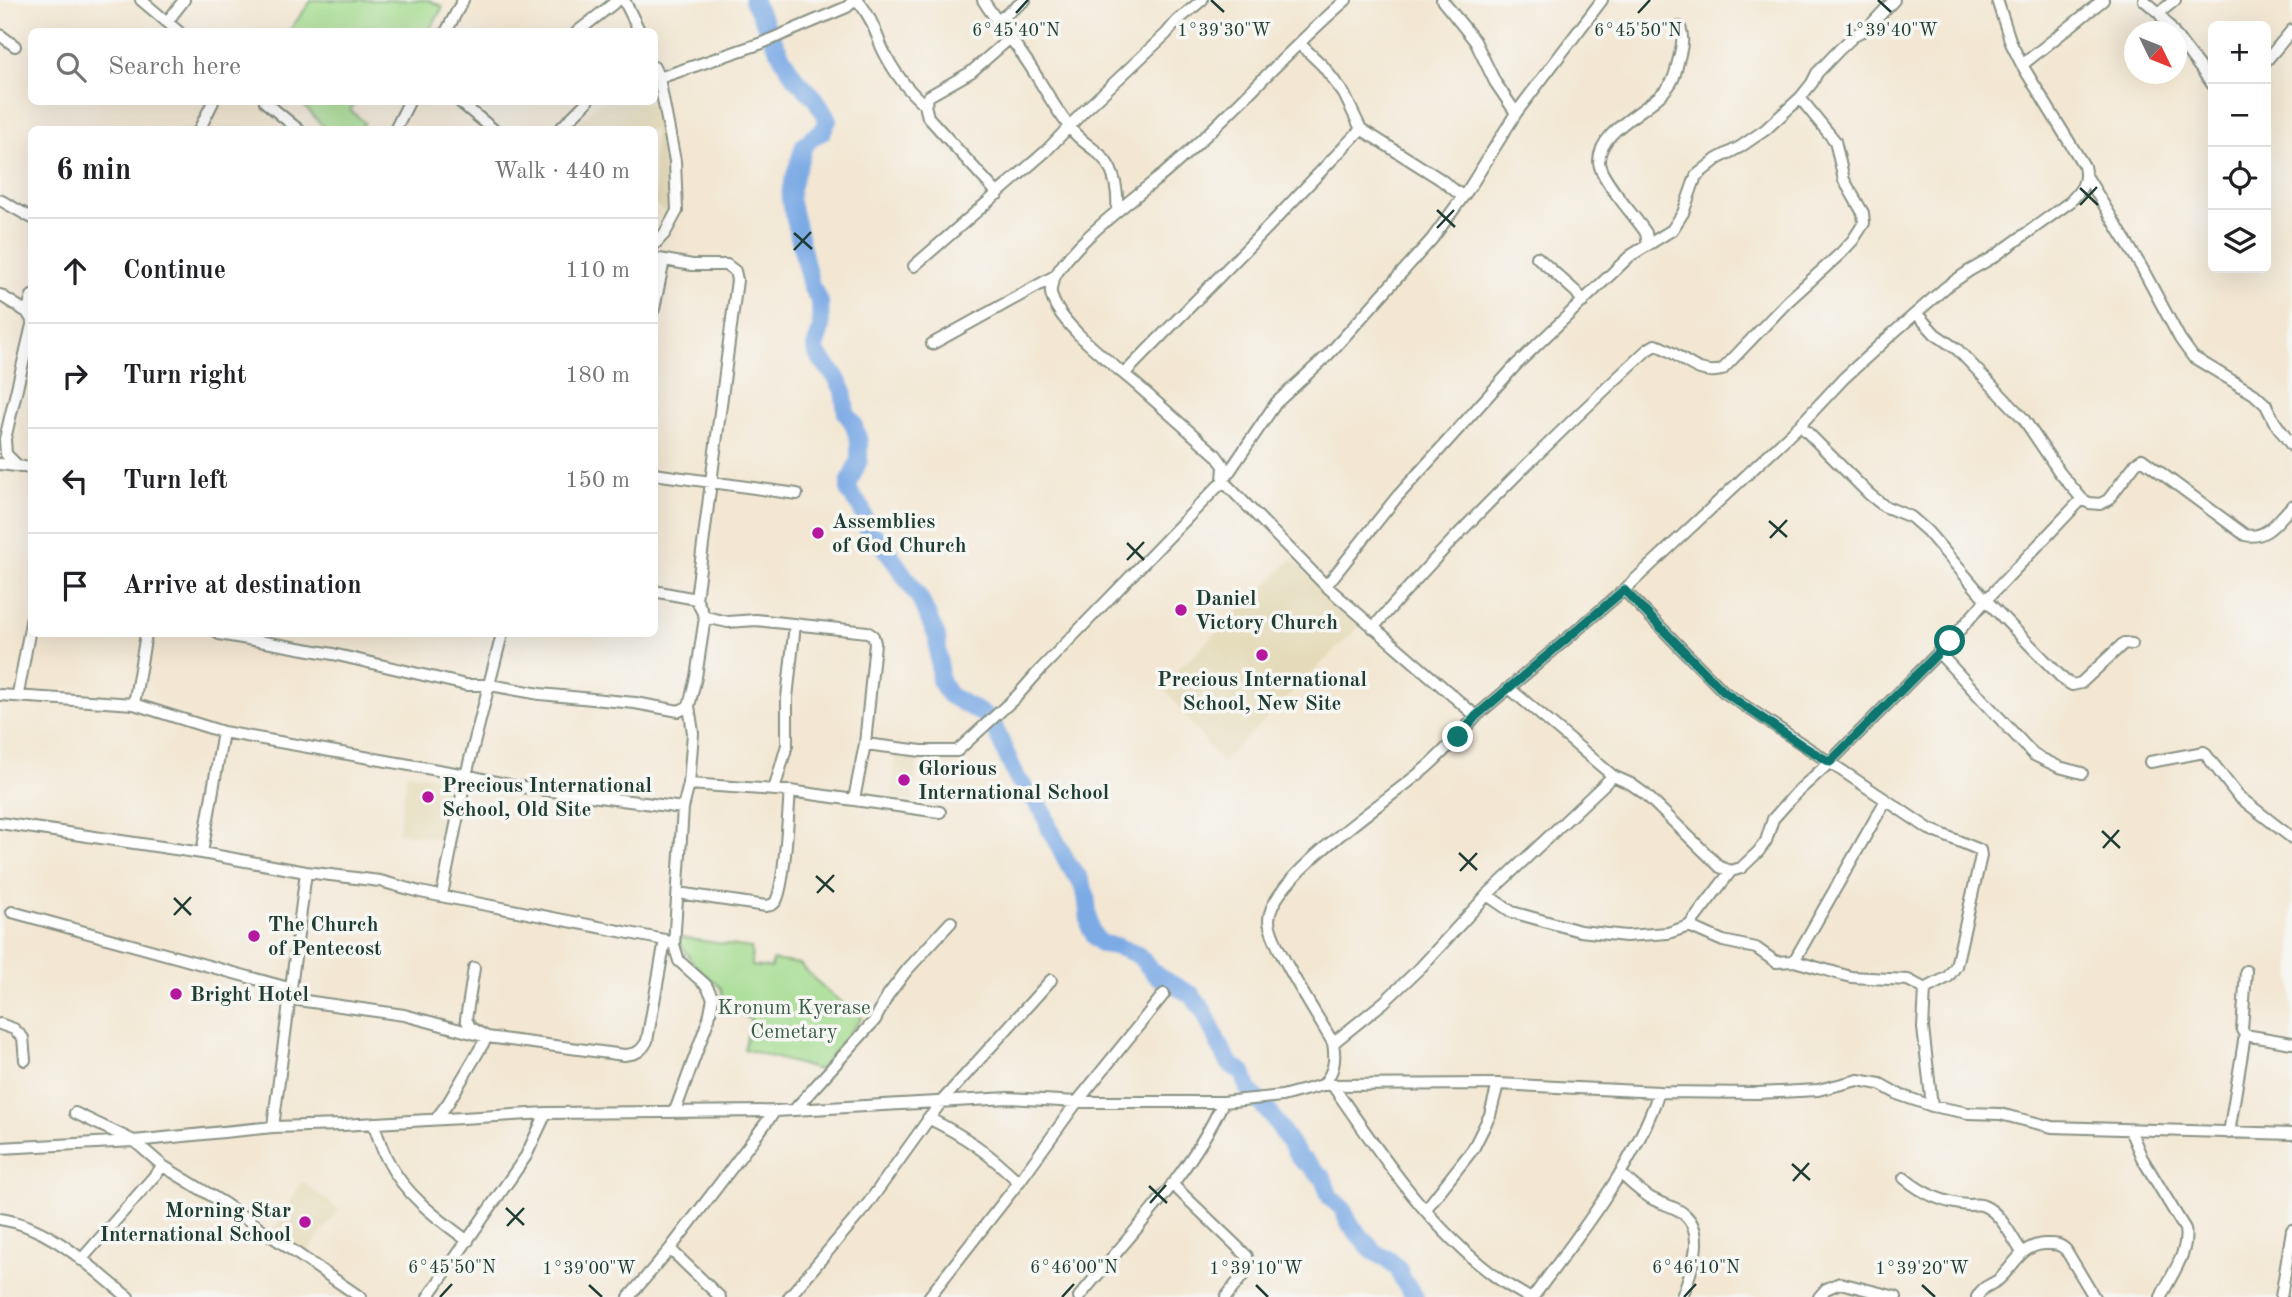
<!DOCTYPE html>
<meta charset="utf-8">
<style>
body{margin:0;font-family:"Old Standard TT",serif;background:#f2f2f2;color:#202124}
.controls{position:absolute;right:21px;top:21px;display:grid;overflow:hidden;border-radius:10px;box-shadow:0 7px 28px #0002}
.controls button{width:63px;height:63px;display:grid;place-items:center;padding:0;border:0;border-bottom:2px solid #e0e0e0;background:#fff;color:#202124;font:35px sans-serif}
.compass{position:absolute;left:2124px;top:21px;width:63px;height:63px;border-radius:50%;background:#fff;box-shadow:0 7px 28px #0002;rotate:133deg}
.stop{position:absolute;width:21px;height:21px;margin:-16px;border:5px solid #0f766e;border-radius:50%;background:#fff}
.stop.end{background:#0f766e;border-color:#fff;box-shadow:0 2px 7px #0008}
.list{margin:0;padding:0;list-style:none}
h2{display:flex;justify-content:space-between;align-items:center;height:91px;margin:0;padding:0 28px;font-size:30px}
h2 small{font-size:23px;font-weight:400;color:#757577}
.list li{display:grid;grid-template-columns:46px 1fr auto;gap:21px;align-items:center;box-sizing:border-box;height:105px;padding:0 28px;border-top:2px solid #e0e0e0}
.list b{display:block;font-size:26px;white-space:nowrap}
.list em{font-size:23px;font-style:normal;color:#757577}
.icon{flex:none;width:38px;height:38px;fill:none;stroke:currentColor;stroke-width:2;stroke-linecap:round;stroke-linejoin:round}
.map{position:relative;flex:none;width:2292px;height:1297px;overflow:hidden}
.search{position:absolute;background:#fff;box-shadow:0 7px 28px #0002;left:28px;top:28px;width:630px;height:77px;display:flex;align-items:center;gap:18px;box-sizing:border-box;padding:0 24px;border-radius:10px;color:#757577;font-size:26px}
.panel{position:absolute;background:#fff;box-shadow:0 7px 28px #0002;left:28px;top:126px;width:630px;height:511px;border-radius:10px}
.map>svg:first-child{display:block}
</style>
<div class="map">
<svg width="2292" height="1297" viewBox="0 0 2292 1297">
<rect width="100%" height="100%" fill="#f6f6f2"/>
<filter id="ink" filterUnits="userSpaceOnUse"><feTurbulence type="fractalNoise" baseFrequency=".0143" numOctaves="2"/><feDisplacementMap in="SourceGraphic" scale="14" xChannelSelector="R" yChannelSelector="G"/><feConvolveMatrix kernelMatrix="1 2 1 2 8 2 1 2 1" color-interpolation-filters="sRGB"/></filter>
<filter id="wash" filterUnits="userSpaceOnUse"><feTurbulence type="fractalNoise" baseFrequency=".00686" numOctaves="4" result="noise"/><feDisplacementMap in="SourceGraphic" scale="28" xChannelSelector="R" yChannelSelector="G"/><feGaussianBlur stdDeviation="1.57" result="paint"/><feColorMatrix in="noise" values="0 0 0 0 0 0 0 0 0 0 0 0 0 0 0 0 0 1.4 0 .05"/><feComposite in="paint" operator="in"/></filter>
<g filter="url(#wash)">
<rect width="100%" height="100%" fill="#f3e7d3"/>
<!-- built -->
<path fill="#e5dbba" d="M655,90L665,119L670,173L668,214L655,205L654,130L572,129L600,102H654Z
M1292,559L1361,625L1221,763L1162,685Z
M895,755L917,756L913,802L891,800Z
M407,773L456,780L447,840L398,833Z
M302,1181L339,1210L305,1256L273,1233Z"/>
<!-- green -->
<path fill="#a3db8d" stroke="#618c60" stroke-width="2" d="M312,0H429L443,7L429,31H289Z
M300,102H355L350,110L365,123L358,129H326Z
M676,937L751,948L752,966L771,968L773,960L800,964L822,987L862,1018L819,1070L744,1049L751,1019L725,1010L721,988L694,964Z"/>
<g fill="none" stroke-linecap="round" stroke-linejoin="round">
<!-- river -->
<path stroke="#7baae5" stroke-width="18" d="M753,0L783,59L796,79L815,98L828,120L822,132L813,137L804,146L791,188L790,199L811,286L820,302L821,329L815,347L817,354L836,377L843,390L846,413L853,423L859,441V460L849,483V492L861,508L868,530L880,540L920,599L937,637L940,680L949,695L986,716L992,722L1017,778L1043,811L1050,830L1070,867L1079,878L1086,895L1090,928L1095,937L1102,944L1116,946L1138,955L1157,976L1192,995L1205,1013L1218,1043L1230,1064L1244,1074L1248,1089L1272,1116L1302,1161L1306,1162L1323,1178L1330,1197L1343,1209L1349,1223L1374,1252L1388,1259L1399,1269L1402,1279L1415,1297"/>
</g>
</g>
<g filter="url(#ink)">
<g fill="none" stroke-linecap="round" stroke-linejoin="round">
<!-- street casing -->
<g stroke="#899284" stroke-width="14">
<path id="street" d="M141,0L179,32
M624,0L640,32
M857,0C870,14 875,31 882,48C892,69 907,90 925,105
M983,0C996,21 1011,38 1024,57C1041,81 1053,107 1072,130C1083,145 1101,150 1110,168C1116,181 1118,197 1117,210
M1442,0L1475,41L1495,82L1516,113
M2144,0L2159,13L2175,0
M2159,13L2173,32
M167,22L184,0
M996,22L1025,0
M446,32L463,0
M577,32L618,0
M0,35L15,46
M2176,36L2213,85
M1299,43L1323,66L1344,94L1361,129L1440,179L1462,196
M2266,61L2292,30
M2022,65L2103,0
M654,67L659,78L675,161L677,211L665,233L654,245
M659,78L762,43L847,7L854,0
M265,102L299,130
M460,102L494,130
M199,130L213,102
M395,130L409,102
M559,130L587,102
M2087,177L2142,268L2180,339L2193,357L2254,394L2266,405L2274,421L2292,446
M998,194L928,117L925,105L929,96L971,72L1009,39
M0,200L32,218
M1648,245L1646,233C1636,217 1598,177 1599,161C1600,125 1660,108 1673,79C1676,73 1677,65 1679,58C1682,46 1684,39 1680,27
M1537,257L1576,292L1583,302
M654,258L692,265H727L735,271L737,280L696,599L705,617L696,677L689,706L693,733L691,758L689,784L683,808L674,945L679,961L706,985L713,998L709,1018L675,1111
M914,266L1045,152L1084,111L1166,34L1177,21L1202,0
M0,295L27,312L32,320
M654,309L664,260
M27,312L32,296
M1916,313L1935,334L1958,350L2023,418L2060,473L2082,499L2089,503L2100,504L2108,500L2136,463L2142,459L2245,535C2267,540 2278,520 2292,506
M932,344L1055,276
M1124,374L1269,226L1361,129
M1800,425L1869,494L1884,506L1911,517L1927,531L1986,600L2064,680L2072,685L2081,683L2124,643L2132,644
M0,464L32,468
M19,467L6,454L5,439L32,325
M654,474L797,494
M1326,586L1396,498L1516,365L1630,256L1672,230L1683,213L1696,176L1717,159L1740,147L1765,130L1800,98L1812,83L1817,73L1839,50L1856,34L1867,29L1894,0
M1624,590L1724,692L1886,800L1794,961
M654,591L696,599
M705,617L728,622L756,620L867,632L873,636L875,643L865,744L854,799
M1373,628C1458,529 1552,439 1647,350L1655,345C1680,351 1693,377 1722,370L1788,301L1841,253L1853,240L1864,223L1863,213L1844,180L1835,141L1800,98
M219,634L333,654L466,685H490L540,694L635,703L679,711L689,706
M1938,652L2034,755L2059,767L2082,773
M1509,688L1613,776L1631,784L1645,794L1720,867L1731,871
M18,694L32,617
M0,695L134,704L223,732L466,775L514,786L683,808
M134,704L146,634
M1476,716L1624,590L1800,425L1844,378L1892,334L1946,287L1969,271L1992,258L2070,202C2081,190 2088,183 2084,166L2022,65L2011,43L1997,0
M865,744L922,751H957L1017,696L1040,670L1223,481L1276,403L1328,355L1432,239L1470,187L1516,113L1602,0
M2150,762L2204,752L2238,796L2292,838
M689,784L790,791L940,812
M774,790L787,745V698L795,624
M1886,800L1929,829L1980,850L1981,856L1956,966L1948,977L1925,989
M0,823L202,853L306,872L380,881L420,892L665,940L674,945
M202,853L223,732
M678,893L766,906C772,905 773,905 776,901C785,885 788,813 790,791
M442,895L466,775L502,634
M1487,895L1512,912L1580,931L1626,936L1668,933L1689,926
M12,912L292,989
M2246,971L2242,1030L2245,1035L2292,1043
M291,999L404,1015L487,1037L624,1055C636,1054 641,1052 647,1041L665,940
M0,1024L14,1029L23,1038L25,1060
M1333,1043L1384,1002L1421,967L1487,895L1613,776
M1323,1085C1334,1072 1336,1060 1333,1043C1320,1020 1269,942 1269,920C1270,876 1395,796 1428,766C1445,751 1460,734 1476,716L1326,586L1223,481L1224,466L1216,455C1190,432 1163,408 1137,385C1114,365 1056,323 1051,293C1047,260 1142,192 1166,172C1229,118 1283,54 1346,0
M1333,1086C1379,1152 1427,1225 1492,1274C1503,1283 1516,1290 1528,1297
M1932,1106L1923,1028L1925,989L1908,980L1851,977L1794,961L1776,962L1756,948L1723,941L1689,926L1731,871L1741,868L1758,852L1766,841L1773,819L1796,793L1830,762L1950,641L1986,600L2082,499
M795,1109L875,1020L888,995L907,970L951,922
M75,1113L134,1141L163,1166L225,1204L360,1297
M928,1118C967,1137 987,1152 1019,1182
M436,1119L448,1103L487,1037L470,1027L466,1019L474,968
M373,1123C378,1135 381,1148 387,1159C404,1194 438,1219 468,1241
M273,1127L306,872
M2130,1130L2142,1158L2185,1229C2189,1254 2170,1276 2161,1297
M2229,1133L2245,1035
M0,1148L134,1141L273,1127L342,1125L546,1113L775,1111L1009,1098L1077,1102H1223L1282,1096L1323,1085L1498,1084L1659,1092L1758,1093L1818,1090L1858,1080L1880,1084L1900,1095L1932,1106L1968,1113L2000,1114L2052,1127L2292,1134
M1620,1173C1629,1181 1639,1191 1649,1197C1660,1204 1675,1206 1684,1214C1708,1234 1690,1273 1682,1297
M1904,1178C1923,1194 1943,1203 1968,1205C1973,1205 1979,1203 1984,1206C2001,1213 2012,1238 2022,1252
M1172,1184L1247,1256V1270L1226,1297
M1426,1209L1473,1149L1490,1115L1498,1084
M0,1219C50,1226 89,1266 128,1297
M670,1249L720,1297
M81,1260L163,1166
M428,1297L526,1156L546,1113
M629,1297L670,1249L775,1111
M789,1297L867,1205L941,1102L1051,980
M929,1297L1019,1182L1077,1102L1164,994
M1079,1297C1128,1237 1191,1173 1223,1102
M1533,1297C1580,1233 1633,1168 1659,1092
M1819,1297L1826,1289L1840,1283L1896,1297
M1977,1297C1984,1285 1988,1287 1998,1280C2015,1266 2020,1245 2045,1244C2054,1244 2059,1243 2066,1250L2094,1297
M2281,1297L2292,1230"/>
</g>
<!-- street -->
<use href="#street" stroke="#fff" stroke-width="10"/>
</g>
</g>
<g fill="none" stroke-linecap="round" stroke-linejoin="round" filter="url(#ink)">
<!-- route -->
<path stroke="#0f766e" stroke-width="9" d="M1458,737L1476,716L1624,590L1724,692L1803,746L1830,762L1950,641"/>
</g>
<!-- ticks -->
<path fill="none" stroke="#1f3d34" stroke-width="2.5" d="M1211,0L1224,12M1878,0L1891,12M1016,13L1028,0M1638,13L1650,0M2080,188L2098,205M2080,205L2097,187M1437,210L1455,227M1437,228L1454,210M794,233L812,249M794,250L811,232M1769,521L1787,537M1770,538L1787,520M1127,543L1144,560M1127,560L1144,542M2102,831L2120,848M2103,848L2119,830M1459,853L1477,870M1460,871L1477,853M816,876L834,892M817,893L834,875M174,898L191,915M174,915L191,897M1792,1164L1810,1180M1793,1181L1809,1163M1149,1186L1167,1203M1150,1203L1166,1185M506,1208L524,1225M507,1226L524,1208M589,1285L602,1297M1256,1285L1268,1297M1922,1285L1935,1297M440,1297L452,1284M1062,1297L1074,1284M1684,1297L1696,1284"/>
<!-- markers -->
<g fill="#b5179e" stroke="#f6f6f2" stroke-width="2.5">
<circle cx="818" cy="533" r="7"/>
<circle cx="1181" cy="610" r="7"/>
<circle cx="1262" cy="655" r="7"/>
<circle cx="904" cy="780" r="7"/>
<circle cx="428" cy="797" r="7"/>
<circle cx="254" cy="936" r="7"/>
<circle cx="176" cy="994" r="7"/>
<circle cx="305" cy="1222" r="7"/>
</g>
<g text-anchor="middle" stroke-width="7" stroke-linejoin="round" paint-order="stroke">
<!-- poi labels -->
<g font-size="21" font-weight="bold" fill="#1f3d34" stroke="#f6f6f2" text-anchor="start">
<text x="832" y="528">Assemblies<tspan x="832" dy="24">of God Church</tspan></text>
<text x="1195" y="605">Daniel<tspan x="1195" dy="24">Victory Church</tspan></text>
<text x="1262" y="686" text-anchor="middle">Precious International<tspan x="1262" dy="24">School, New Site</tspan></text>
<text x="918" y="775">Glorious<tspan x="918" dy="24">International School</tspan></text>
<text x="442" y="792">Precious International<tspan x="442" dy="24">School, Old Site</tspan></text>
<text x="268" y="931">The Church<tspan x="268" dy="24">of Pentecost</tspan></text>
<text x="190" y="1001">Bright Hotel</text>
<text x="291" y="1217" text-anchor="end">Morning Star<tspan x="291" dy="24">International School</tspan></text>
</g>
<!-- park labels -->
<g font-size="21" fill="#395d46" stroke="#f6f6f2">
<text x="794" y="1014">Kronum Kyerase<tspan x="794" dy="24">Cemetary</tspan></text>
</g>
</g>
<g font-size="18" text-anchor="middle" fill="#1f3d34" stroke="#f6f6f2" stroke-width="7" stroke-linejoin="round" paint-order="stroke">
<text x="1224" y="36">1°39'30"W</text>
<text x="1891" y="36">1°39'40"W</text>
<text x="1016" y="36">6°45'40"N</text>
<text x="1638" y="36">6°45'50"N</text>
<text x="452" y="1273">6°45'50"N</text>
<text x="1074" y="1273">6°46'00"N</text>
<text x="1696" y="1273">6°46'10"N</text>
<text x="589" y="1274">1°39'00"W</text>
<text x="1256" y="1274">1°39'10"W</text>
<text x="1922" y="1274">1°39'20"W</text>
</g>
</svg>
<div class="controls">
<button>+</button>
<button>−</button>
<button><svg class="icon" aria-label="locate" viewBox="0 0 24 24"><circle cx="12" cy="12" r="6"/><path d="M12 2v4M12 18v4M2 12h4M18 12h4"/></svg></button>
<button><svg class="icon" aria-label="layers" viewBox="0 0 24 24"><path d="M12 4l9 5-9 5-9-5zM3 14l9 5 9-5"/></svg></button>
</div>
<svg class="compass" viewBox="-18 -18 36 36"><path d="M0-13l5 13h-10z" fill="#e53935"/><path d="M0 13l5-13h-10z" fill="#757577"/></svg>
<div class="stop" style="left:1950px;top:641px"></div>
<div class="stop end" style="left:1458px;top:737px"></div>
<div class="search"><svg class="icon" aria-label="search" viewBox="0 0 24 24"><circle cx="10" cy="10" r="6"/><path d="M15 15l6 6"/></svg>Search here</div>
<section class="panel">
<h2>6 min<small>Walk · 440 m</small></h2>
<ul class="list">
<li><svg class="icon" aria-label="ahead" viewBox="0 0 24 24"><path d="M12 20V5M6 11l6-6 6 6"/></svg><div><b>Continue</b></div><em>110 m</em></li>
<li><svg class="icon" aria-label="right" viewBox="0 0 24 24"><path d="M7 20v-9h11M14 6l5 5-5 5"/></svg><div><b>Turn right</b></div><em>180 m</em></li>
<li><svg class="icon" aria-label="left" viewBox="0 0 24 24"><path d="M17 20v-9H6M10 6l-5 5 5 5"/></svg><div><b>Turn left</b></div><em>150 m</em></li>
<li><svg class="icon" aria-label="arrive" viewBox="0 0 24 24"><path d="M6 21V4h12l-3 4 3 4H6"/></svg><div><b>Arrive at destination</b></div></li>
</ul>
</section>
</div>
